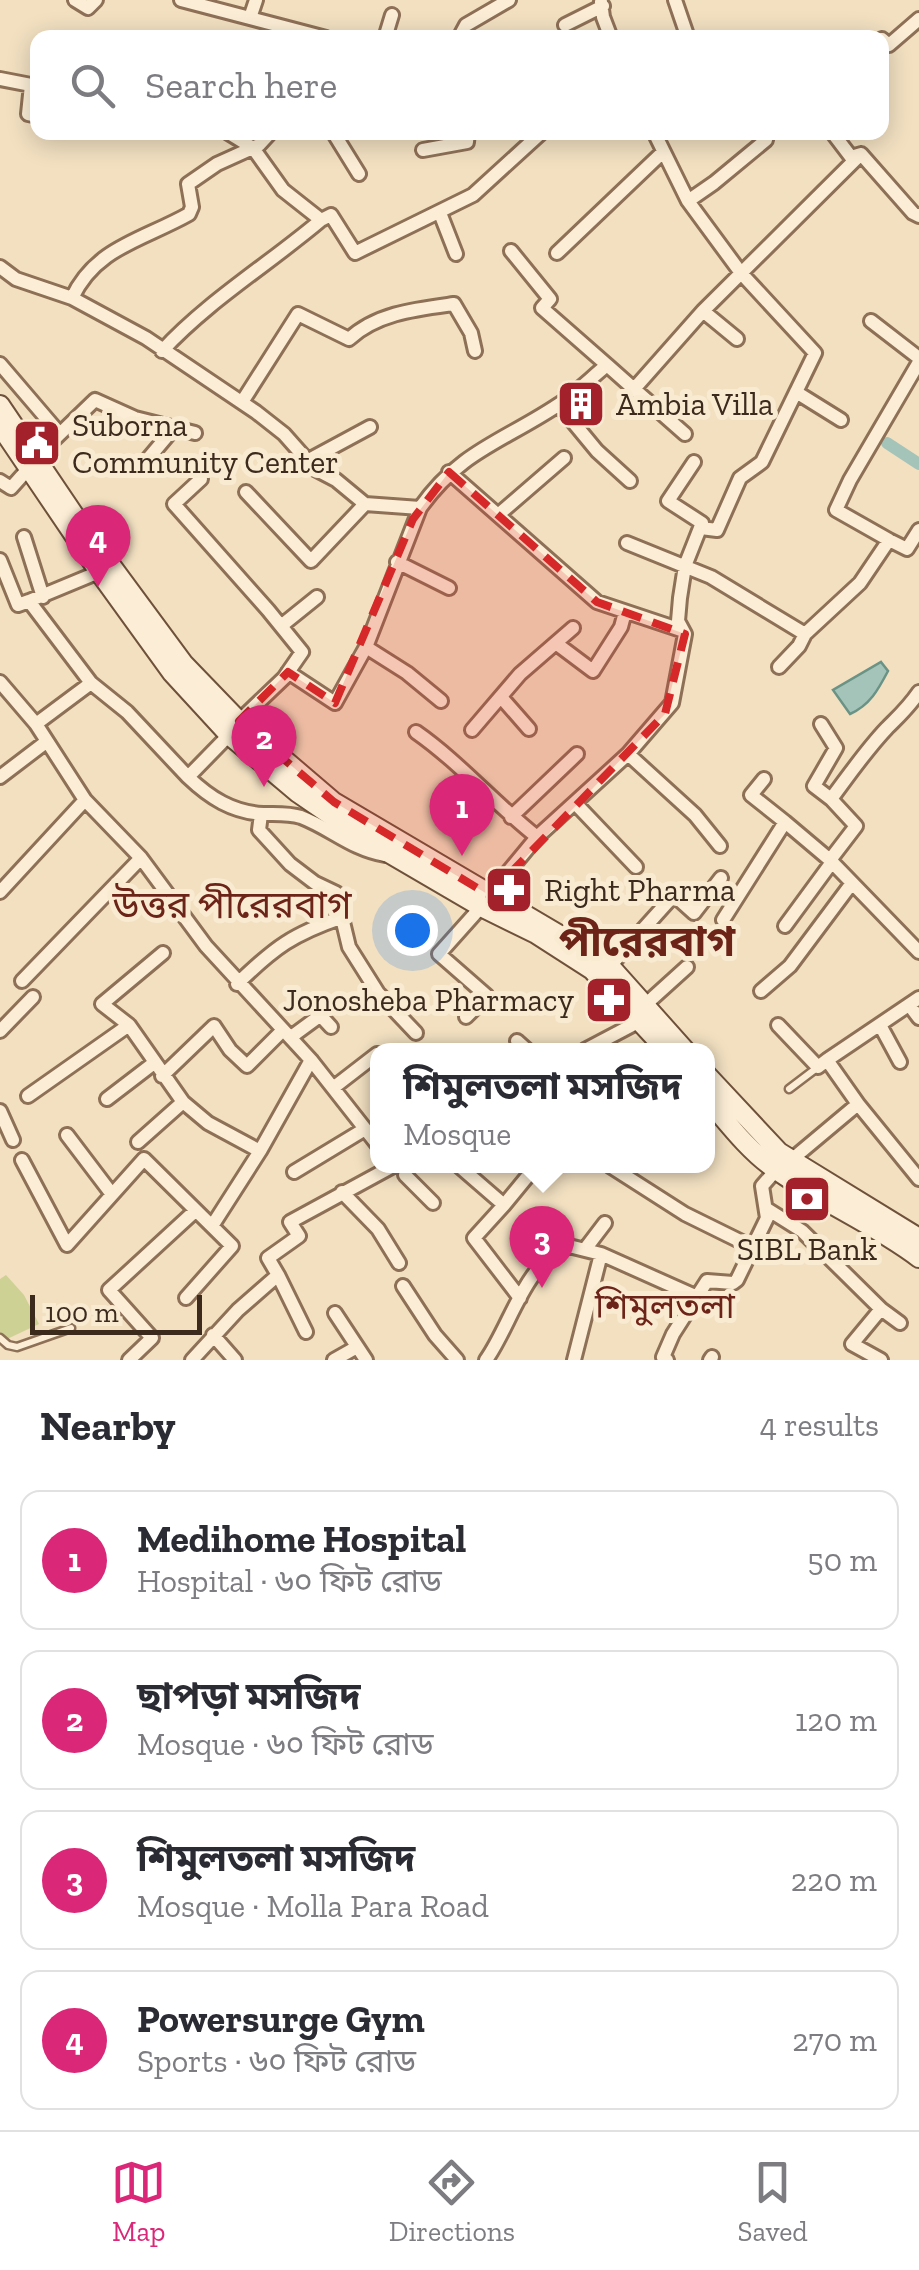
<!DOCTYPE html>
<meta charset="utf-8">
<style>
body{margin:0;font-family:"Zilla Slab","Noto Sans Bengali",serif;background:#f7f7f7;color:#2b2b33}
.scale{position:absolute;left:30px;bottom:25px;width:172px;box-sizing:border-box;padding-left:10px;border:5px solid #3c2a1d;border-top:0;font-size:28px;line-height:35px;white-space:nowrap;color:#3c2a1d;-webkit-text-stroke:8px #f9ebd2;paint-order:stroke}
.you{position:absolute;left:412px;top:930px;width:35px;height:35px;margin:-25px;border:8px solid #fff;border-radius:50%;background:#1a73e8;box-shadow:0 0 0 15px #1a73e833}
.badge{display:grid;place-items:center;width:65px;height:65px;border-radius:50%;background:#db2777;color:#fff;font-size:32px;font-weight:700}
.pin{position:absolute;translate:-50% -82px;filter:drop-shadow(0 2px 5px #0008)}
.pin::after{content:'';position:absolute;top:52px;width:35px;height:30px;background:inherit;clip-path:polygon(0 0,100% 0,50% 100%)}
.popup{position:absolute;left:370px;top:1043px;width:345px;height:130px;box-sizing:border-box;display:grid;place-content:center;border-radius:20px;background:#fff;filter:drop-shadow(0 2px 8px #0005);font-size:32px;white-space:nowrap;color:#7c7c81}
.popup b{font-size:38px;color:#2b2b33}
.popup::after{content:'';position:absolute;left:50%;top:100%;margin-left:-20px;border:20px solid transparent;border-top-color:#fff}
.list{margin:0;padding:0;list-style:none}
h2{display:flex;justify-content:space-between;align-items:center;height:130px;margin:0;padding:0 40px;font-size:42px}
h2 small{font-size:32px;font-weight:400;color:#7c7c81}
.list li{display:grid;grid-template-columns:65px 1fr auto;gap:30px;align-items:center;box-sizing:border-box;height:140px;margin:0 20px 20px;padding:0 20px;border:2px solid #e1e1e2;border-radius:20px}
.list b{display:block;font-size:38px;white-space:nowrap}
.list p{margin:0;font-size:32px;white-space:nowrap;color:#7c7c81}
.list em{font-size:32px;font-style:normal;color:#7c7c81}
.icon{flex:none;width:55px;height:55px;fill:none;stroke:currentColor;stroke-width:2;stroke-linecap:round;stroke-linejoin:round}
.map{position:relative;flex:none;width:919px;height:1360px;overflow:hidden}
.search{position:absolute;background:#fff;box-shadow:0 5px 25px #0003;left:30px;right:30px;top:30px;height:110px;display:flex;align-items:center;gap:25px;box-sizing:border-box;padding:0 35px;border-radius:20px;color:#7c7c81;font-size:38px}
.sheet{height:770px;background:#fff}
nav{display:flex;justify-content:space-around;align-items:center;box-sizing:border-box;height:140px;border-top:2px solid #e1e1e2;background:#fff;font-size:28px;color:#7c7c81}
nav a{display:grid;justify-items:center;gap:5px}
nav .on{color:#db2777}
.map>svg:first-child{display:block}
</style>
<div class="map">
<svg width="919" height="1360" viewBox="0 0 919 1360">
<rect width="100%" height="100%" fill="#f2e0c1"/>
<!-- green -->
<path fill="#ced194" d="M6,1275L24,1295L39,1324L5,1340L0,1335V1279Z"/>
<!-- water -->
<path fill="#a4c4b9" stroke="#6a9386" stroke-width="2.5" d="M881,662L888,671C878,690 870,705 850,714L833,690Z"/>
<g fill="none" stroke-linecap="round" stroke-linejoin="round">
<!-- canal -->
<path stroke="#a4c4b9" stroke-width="12" d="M887,443L919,464"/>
<!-- lane casing -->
<g stroke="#8e7057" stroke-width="11">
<path id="lane" d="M789,1089L818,1067
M0,1338L8,1345L17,1347L71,1328"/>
</g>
<!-- street casing -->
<g stroke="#8e7057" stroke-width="18">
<path id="street" d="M75,0L88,8L96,0
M181,0L326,38
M675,0L688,38
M601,2L603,17L611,38
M250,18L256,0
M565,25L603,6
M385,38L392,15
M459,38L466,25L509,0
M882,39L889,45L919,19
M0,79L31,85L28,114L38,116
M227,132L253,148L283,190L321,220L331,215L355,253L473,195L542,132
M333,132L359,174
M654,132L688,201L741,273L815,353L762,462L740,478L717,530L701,528
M832,132L851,157L861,154L913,213L919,216
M423,150L467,142L468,132
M688,201L714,183L766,140
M440,213L456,254
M511,251L550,299L542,308L607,365
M557,253L663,152
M0,267L16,279L72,298C96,247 143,240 189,214L192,207L188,184L217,164L259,145L271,132
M72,298L146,338L256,412L284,434L315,469L336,480L365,504L420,508C460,451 504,441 558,405C575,394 591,378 607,365L634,389L703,311L861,154
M703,311L737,339
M871,321L919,358
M162,351C208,301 269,264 321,220
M0,364L59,433
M634,389L685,434
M796,392L841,420
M242,402L298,314L349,339C377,313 417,309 454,304L471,333L475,351
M559,405L597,451L630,481
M37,456L95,400L135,418L195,433
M147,460L174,428
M307,461L370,427
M449,472L597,602L681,630
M201,479L174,504L268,610L302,652L284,678L239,721
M0,481L11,488L28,469
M246,492L311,561L365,504
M420,508L366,647L407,673L441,701
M498,515L564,458
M24,537L43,597
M889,540L836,510L850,480L919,362
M627,543L711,577L805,634
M0,560L18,605L29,601
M397,562L449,588
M281,626L317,597
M557,644L593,671L621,627L625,612
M779,667L799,646L805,634L860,583L889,540L907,549L919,530
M288,672L335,703L366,647
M0,682L36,724L85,800L141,858L206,946L311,1060L377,1144
M91,683L29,601L99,572
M919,692C908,708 900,715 887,728C866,750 849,775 831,799L856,826L830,860L919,952
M501,697L529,729
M36,724L91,683L127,712L188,777L229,735
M821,724L836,748L814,786L831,799
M472,730L520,674L573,628
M416,732C459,762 495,804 537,837
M628,754L695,815L720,846
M0,777L46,742
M188,777C210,798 232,812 263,814C275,814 289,813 301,817C332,829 351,849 385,855
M764,779L751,795L785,822
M575,803L636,867
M261,814L259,830L290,864L315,883L336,893L349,947L378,993L416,1033
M511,817L577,754
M0,892L85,800
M489,895L537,837L628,754L672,703L685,634L678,621L680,598L685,566L702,523L668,501L694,462
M723,920L785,822L830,860
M785,926L832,862
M610,966L674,895L694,913L721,878
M22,981L141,858
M237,984C275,947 293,934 343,917
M761,991L790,966L852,883
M307,1001L331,1027
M645,1005L687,967
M910,1006L919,1018
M466,1017L487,996L439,954L481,907
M129,1025L102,1004L163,953
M778,1025L818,1067L827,1060
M880,1025L900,1062
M0,1031L33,997
M291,1037L321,1015
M517,1041L527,1050
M585,1050L640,1021
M162,1076L214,1026L230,1050L247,1066L283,1030
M333,1088L377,1054
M28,1096L129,1025L183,1102L208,1123L260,1151
M107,1099L154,1063
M858,1104L919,1179
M0,1111L13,1140
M67,1135L111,1193
M138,1142L183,1102
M22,1160L67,1245L144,1159L232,1246L186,1298
M790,1161L858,1104L827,1060L919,998
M459,1166L504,1205L474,1238L520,1298
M610,1166L685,1214L754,1248
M294,1172L365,1129
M405,1175L433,1203
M342,1192L378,1229L399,1263
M504,1205L536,1166
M767,1209L802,1231L881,1309L900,1323
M212,1226L260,1151L311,1060
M586,1248L605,1223
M278,1275L306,1332
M403,1286L435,1335L457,1360
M335,1313L366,1360
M213,1335L235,1360
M129,1360L152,1338L109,1290L195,1211
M192,1360L238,1310L278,1275L268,1258L299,1236L290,1222L393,1166
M334,1360L357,1347
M486,1360C511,1325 525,1262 569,1246L601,1254L695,1296
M574,1360L601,1254
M667,1360L663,1357L673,1334L707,1281L733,1283L737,1280L767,1218L762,1186L776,1170
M710,1360L712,1357
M881,1360L852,1344L881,1309"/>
</g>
<!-- secondary casing -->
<g stroke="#6f513a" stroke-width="22">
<path id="secondary" d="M0,405L77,519L153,622L184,664L239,721L334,802L597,957L610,966L685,1050
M0,426L99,572L172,673L229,735L298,793L368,841L481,907L536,934L592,970L666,1050
M707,1075L779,1152L919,1238
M707,1099C727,1122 747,1149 772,1167C818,1201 873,1223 919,1258"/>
</g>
<!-- lane -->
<use href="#lane" stroke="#fceed6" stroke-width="6"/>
<!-- street -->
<use href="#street" stroke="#fceed6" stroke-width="12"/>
<!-- secondary -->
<use href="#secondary" stroke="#fceed6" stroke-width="18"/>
</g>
<!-- marked area -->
<path fill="#d62828" fill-opacity="0.2" stroke="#d62828" stroke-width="8" stroke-dasharray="20 12" stroke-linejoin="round" d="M449,472L597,602L685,634L665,714L489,895L334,802L239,721L288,672L335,703L413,519Z"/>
<!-- icons -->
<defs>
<g id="building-square" transform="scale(2.5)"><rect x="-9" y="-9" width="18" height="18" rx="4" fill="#a2212b" stroke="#f9ebd2"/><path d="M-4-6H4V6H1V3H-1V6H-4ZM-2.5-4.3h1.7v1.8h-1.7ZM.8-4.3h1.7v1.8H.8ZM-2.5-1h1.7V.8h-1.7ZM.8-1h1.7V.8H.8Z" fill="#fff"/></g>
<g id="civic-square" transform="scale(2.5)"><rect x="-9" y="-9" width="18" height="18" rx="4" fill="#a2212b" stroke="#f9ebd2"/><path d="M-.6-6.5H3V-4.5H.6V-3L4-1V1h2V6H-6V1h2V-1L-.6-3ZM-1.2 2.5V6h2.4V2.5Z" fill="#fff"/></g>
<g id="pharmacy-square" transform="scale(2.5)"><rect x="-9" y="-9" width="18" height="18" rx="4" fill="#a2212b" stroke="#f9ebd2"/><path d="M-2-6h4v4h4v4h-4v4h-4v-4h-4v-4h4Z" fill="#fff"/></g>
<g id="bank-square" transform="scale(2.5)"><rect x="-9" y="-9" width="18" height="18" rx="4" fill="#a2212b" stroke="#f9ebd2"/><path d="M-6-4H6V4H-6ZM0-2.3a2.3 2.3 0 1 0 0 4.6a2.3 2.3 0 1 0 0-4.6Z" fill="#fff"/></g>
</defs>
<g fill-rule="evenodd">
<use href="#building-square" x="581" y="404"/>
<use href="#civic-square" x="37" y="443"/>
<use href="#pharmacy-square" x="509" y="890"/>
<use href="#pharmacy-square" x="609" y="1000"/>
<use href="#bank-square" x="807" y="1199"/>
</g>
<g text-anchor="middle" stroke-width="10" stroke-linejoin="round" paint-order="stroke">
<!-- poi labels -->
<g font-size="32" fill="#3c2a1d" stroke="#f9ebd2" text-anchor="start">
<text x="616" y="415">Ambia Villa</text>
<text x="72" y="436">Suborna<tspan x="72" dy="37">Community Center</tspan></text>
<text x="544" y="901">Right Pharma</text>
<text x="574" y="1011" text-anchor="end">Jonosheba Pharmacy</text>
<text x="807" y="1260" text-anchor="middle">SIBL Bank</text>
</g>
<!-- neighbourhood labels -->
<g font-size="35" fill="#6d2418" stroke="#f9ebd2">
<text x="665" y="1318">শিমুলতলা</text>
</g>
<!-- quarter labels -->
<g font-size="38" fill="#6d2418" stroke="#f9ebd2">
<text x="232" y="918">উত্তর পীরেরবাগ</text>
</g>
<!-- district labels -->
<g font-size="42" font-weight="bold" fill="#6d2418" stroke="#f9ebd2">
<text x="647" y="956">পীরেরবাগ</text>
</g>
</g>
</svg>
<div class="scale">100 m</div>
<div class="you"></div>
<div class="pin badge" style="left:462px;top:856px">1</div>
<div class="pin badge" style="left:264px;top:787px">2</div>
<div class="pin badge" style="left:542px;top:1288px">3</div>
<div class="popup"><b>শিমুলতলা মসজিদ</b>Mosque</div>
<div class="pin badge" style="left:98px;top:587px">4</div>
<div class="search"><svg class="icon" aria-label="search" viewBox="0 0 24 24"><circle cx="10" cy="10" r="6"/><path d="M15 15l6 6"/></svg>Search here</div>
</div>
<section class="sheet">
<h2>Nearby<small>4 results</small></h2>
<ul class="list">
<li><span class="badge">1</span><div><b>Medihome Hospital</b><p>Hospital · ৬০ ফিট রোড</p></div><em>50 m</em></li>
<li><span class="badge">2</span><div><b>ছাপড়া মসজিদ</b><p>Mosque · ৬০ ফিট রোড</p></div><em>120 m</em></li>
<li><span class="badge">3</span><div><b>শিমুলতলা মসজিদ</b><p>Mosque · Molla Para Road</p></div><em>220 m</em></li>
<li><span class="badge">4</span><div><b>Powersurge Gym</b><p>Sports · ৬০ ফিট রোড</p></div><em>270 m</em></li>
</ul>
</section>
<nav>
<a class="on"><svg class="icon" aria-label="map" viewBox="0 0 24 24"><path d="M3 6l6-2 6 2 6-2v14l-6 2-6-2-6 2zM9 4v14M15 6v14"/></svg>Map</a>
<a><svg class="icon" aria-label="directions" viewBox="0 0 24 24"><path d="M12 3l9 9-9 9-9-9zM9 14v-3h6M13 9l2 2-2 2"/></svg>Directions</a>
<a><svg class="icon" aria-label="saved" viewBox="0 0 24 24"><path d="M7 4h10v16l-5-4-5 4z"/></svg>Saved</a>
</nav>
